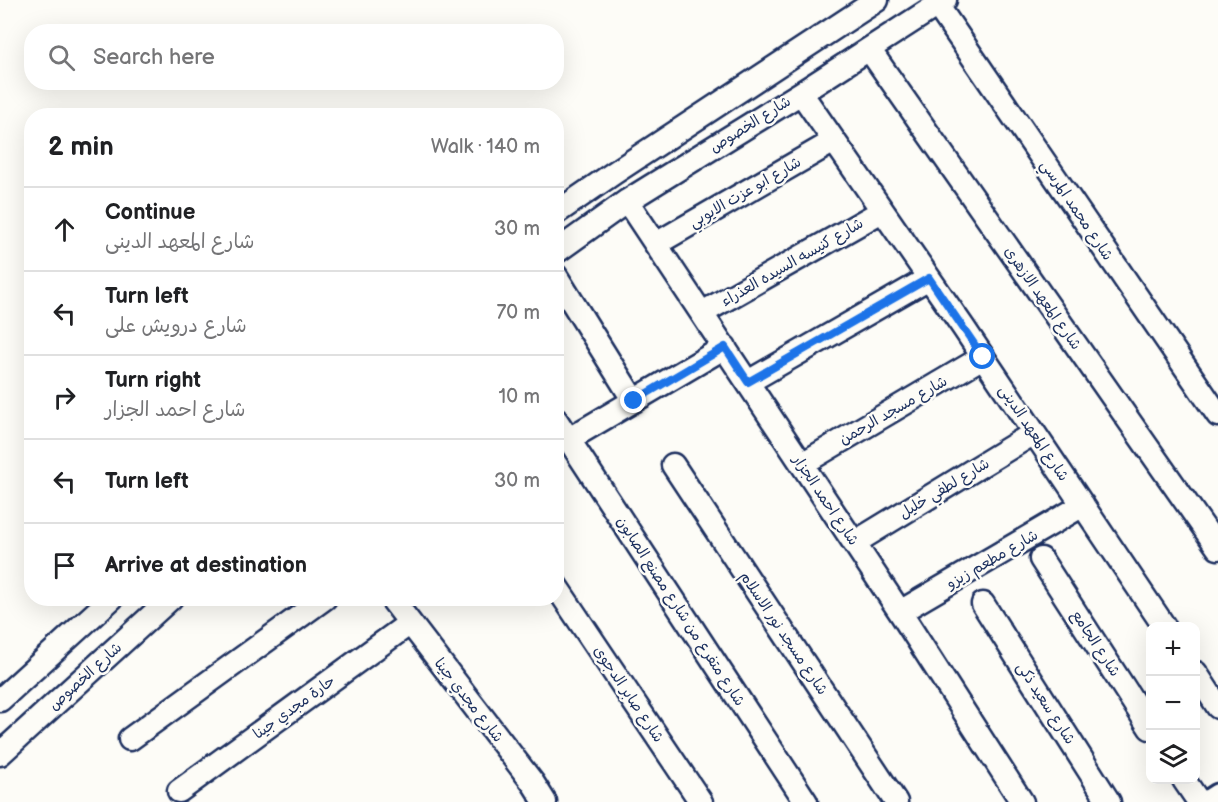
<!DOCTYPE html>
<meta charset="utf-8">
<style>
body{margin:0;font-family:"Balsamiq Sans","Playpen Sans Arabic",sans-serif;background:#f2f2f2;color:#202124}
.controls{position:absolute;right:18px;bottom:18px;display:grid;overflow:hidden;border-radius:12px;box-shadow:0 6px 24px #0002}
.controls button{width:54px;height:54px;display:grid;place-items:center;padding:0;border:0;border-bottom:2px solid #e0e0e0;background:#fff;color:#202124;font:30px sans-serif}
.stop{position:absolute;width:18px;height:18px;margin:-14px;border:4px solid #1a73e8;border-radius:50%;background:#fff}
.stop.end{background:#1a73e8;border-color:#fff;box-shadow:0 2px 6px #0008}
.list{margin:0;padding:0;list-style:none}
h2{display:flex;justify-content:space-between;align-items:center;height:78px;margin:0;padding:0 24px;font-size:26px}
h2 small{font-size:20px;font-weight:400;color:#757577}
.list li{display:grid;grid-template-columns:39px 1fr auto;gap:18px;align-items:center;box-sizing:border-box;height:84px;padding:0 24px;border-top:2px solid #e0e0e0}
.list b{display:block;font-size:22px;white-space:nowrap}
.list p{margin:0;font-size:20px;white-space:nowrap;color:#757577}
.list em{font-size:20px;font-style:normal;color:#757577}
.icon{flex:none;width:33px;height:33px;fill:none;stroke:currentColor;stroke-width:2;stroke-linecap:round;stroke-linejoin:round}
.map{position:relative;flex:none;width:1218px;height:802px;overflow:hidden}
.search{position:absolute;background:#fff;box-shadow:0 6px 24px #0002;left:24px;top:24px;width:540px;height:66px;display:flex;align-items:center;gap:15px;box-sizing:border-box;padding:0 21px;border-radius:24px;color:#757577;font-size:22px}
.panel{position:absolute;background:#fff;box-shadow:0 6px 24px #0002;left:24px;top:108px;width:540px;height:498px;border-radius:24px}
.map>svg:first-child{display:block}
</style>
<div class="map">
<svg width="1218" height="802" viewBox="0 0 1218 802">
<rect width="100%" height="100%" fill="#fdfcf7"/>
<filter id="ink" filterUnits="userSpaceOnUse"><feTurbulence type="fractalNoise" baseFrequency=".0167" numOctaves="2"/><feDisplacementMap in="SourceGraphic" scale="12" xChannelSelector="R" yChannelSelector="G"/><feConvolveMatrix kernelMatrix="1 2 1 2 8 2 1 2 1" color-interpolation-filters="sRGB"/></filter>
<g filter="url(#ink)">
<g fill="none" stroke-linecap="round" stroke-linejoin="round">
<!-- street casing -->
<g stroke="#1b2f5e" stroke-width="27">
<path id="street" d="M937,5L1218,415
M869,49L1218,548
M801,93L963,327L1164,626
M627,201L900,612L1022,802
M556,213L614,173L877,0
M656,244L834,141
M556,252L627,201L801,93L945,0
M556,276L634,401
M702,313L882,211
M748,382L929,278
M556,420L806,802
M569,439L725,347
M802,464L983,357
M673,465L896,802
M854,543L1034,433
M1041,559L1150,728
M556,586L701,802
M391,598L533,783L545,802
M983,604L1109,802
M900,612L1083,505
M1196,673L1218,707
M0,700L112,598
M130,739L325,598
M0,754L171,598
M1184,780L1199,802
M179,791L410,623
M1207,802L1218,795"/>
</g>
<!-- street -->
<use href="#street" stroke="#fdfcf7" stroke-width="22"/>
</g>
</g>
<g fill="none" stroke-linecap="round" stroke-linejoin="round" filter="url(#ink)">
<!-- route -->
<path stroke="#1a73e8" stroke-width="8" d="M634,401L725,347L748,382L929,278L983,357"/>
</g>
<g text-anchor="middle" stroke-width="5" stroke-linejoin="round" paint-order="stroke">
<!-- street labels -->
<g font-size="15" fill="#1b2f5e" stroke="#fdfcf7">
<text transform="translate(750 124) rotate(-32)" y="5">شارع الخصوص</text>
<text transform="translate(745 192) rotate(-30)" y="5">شارع ابو عزت الايوبي</text>
<text transform="translate(1077 210) rotate(56)" y="5">شارع محمد المرسي</text>
<text transform="translate(792 262) rotate(-30)" y="5">شارع كنيسه السيده العذراء</text>
<text transform="translate(1043 298) rotate(55)" y="5">شارع المعهد الازهرى</text>
<text transform="translate(893 410) rotate(-30)" y="5">شارع مسجد الرحمن</text>
<text transform="translate(1034 433) rotate(56)" y="5">شارع المعهد الدينى</text>
<text transform="translate(944 488) rotate(-31)" y="5">شارع لطفي خليل</text>
<text transform="translate(826 500) rotate(56)" y="5">شارع احمد الجزار</text>
<text transform="translate(992 559) rotate(-30)" y="5">شارع مطعم زيزو</text>
<text transform="translate(681 611) rotate(57)" y="5">شارع متفرع من شارع مصنع الصابون</text>
<text transform="translate(784 633) rotate(56)" y="5">شارع مسجد نور الاسلام</text>
<text transform="translate(1096 643) rotate(57)" y="5">شارع الجامع</text>
<text transform="translate(85 676) rotate(-42)" y="5">شارع الخصوص</text>
<text transform="translate(629 694) rotate(56)" y="5">شارع صابر الدجوى</text>
<text transform="translate(469 700) rotate(52)" y="5">شارع مجدي جينا</text>
<text transform="translate(1046 703) rotate(57)" y="5">شارع سعيد ذكى</text>
<text transform="translate(294 707) rotate(-36)" y="5">حارة مجدي جينا</text>
</g>
</g>
</svg>
<div class="controls">
<button>+</button>
<button>−</button>
<button><svg class="icon" aria-label="layers" viewBox="0 0 24 24"><path d="M12 4l9 5-9 5-9-5zM3 14l9 5 9-5"/></svg></button>
</div>
<div class="stop" style="left:983px;top:357px"></div>
<div class="stop end" style="left:634px;top:401px"></div>
<div class="search"><svg class="icon" aria-label="search" viewBox="0 0 24 24"><circle cx="10" cy="10" r="6"/><path d="M15 15l6 6"/></svg>Search here</div>
<section class="panel">
<h2>2 min<small>Walk · 140 m</small></h2>
<ul class="list">
<li><svg class="icon" aria-label="ahead" viewBox="0 0 24 24"><path d="M12 20V5M6 11l6-6 6 6"/></svg><div><b>Continue</b><p>شارع المعهد الدينى</p></div><em>30 m</em></li>
<li><svg class="icon" aria-label="left" viewBox="0 0 24 24"><path d="M17 20v-9H6M10 6l-5 5 5 5"/></svg><div><b>Turn left</b><p>شارع درويش على</p></div><em>70 m</em></li>
<li><svg class="icon" aria-label="right" viewBox="0 0 24 24"><path d="M7 20v-9h11M14 6l5 5-5 5"/></svg><div><b>Turn right</b><p>شارع احمد الجزار</p></div><em>10 m</em></li>
<li><svg class="icon" aria-label="left" viewBox="0 0 24 24"><path d="M17 20v-9H6M10 6l-5 5 5 5"/></svg><div><b>Turn left</b></div><em>30 m</em></li>
<li><svg class="icon" aria-label="arrive" viewBox="0 0 24 24"><path d="M6 21V4h12l-3 4 3 4H6"/></svg><div><b>Arrive at destination</b></div></li>
</ul>
</section>
</div>
